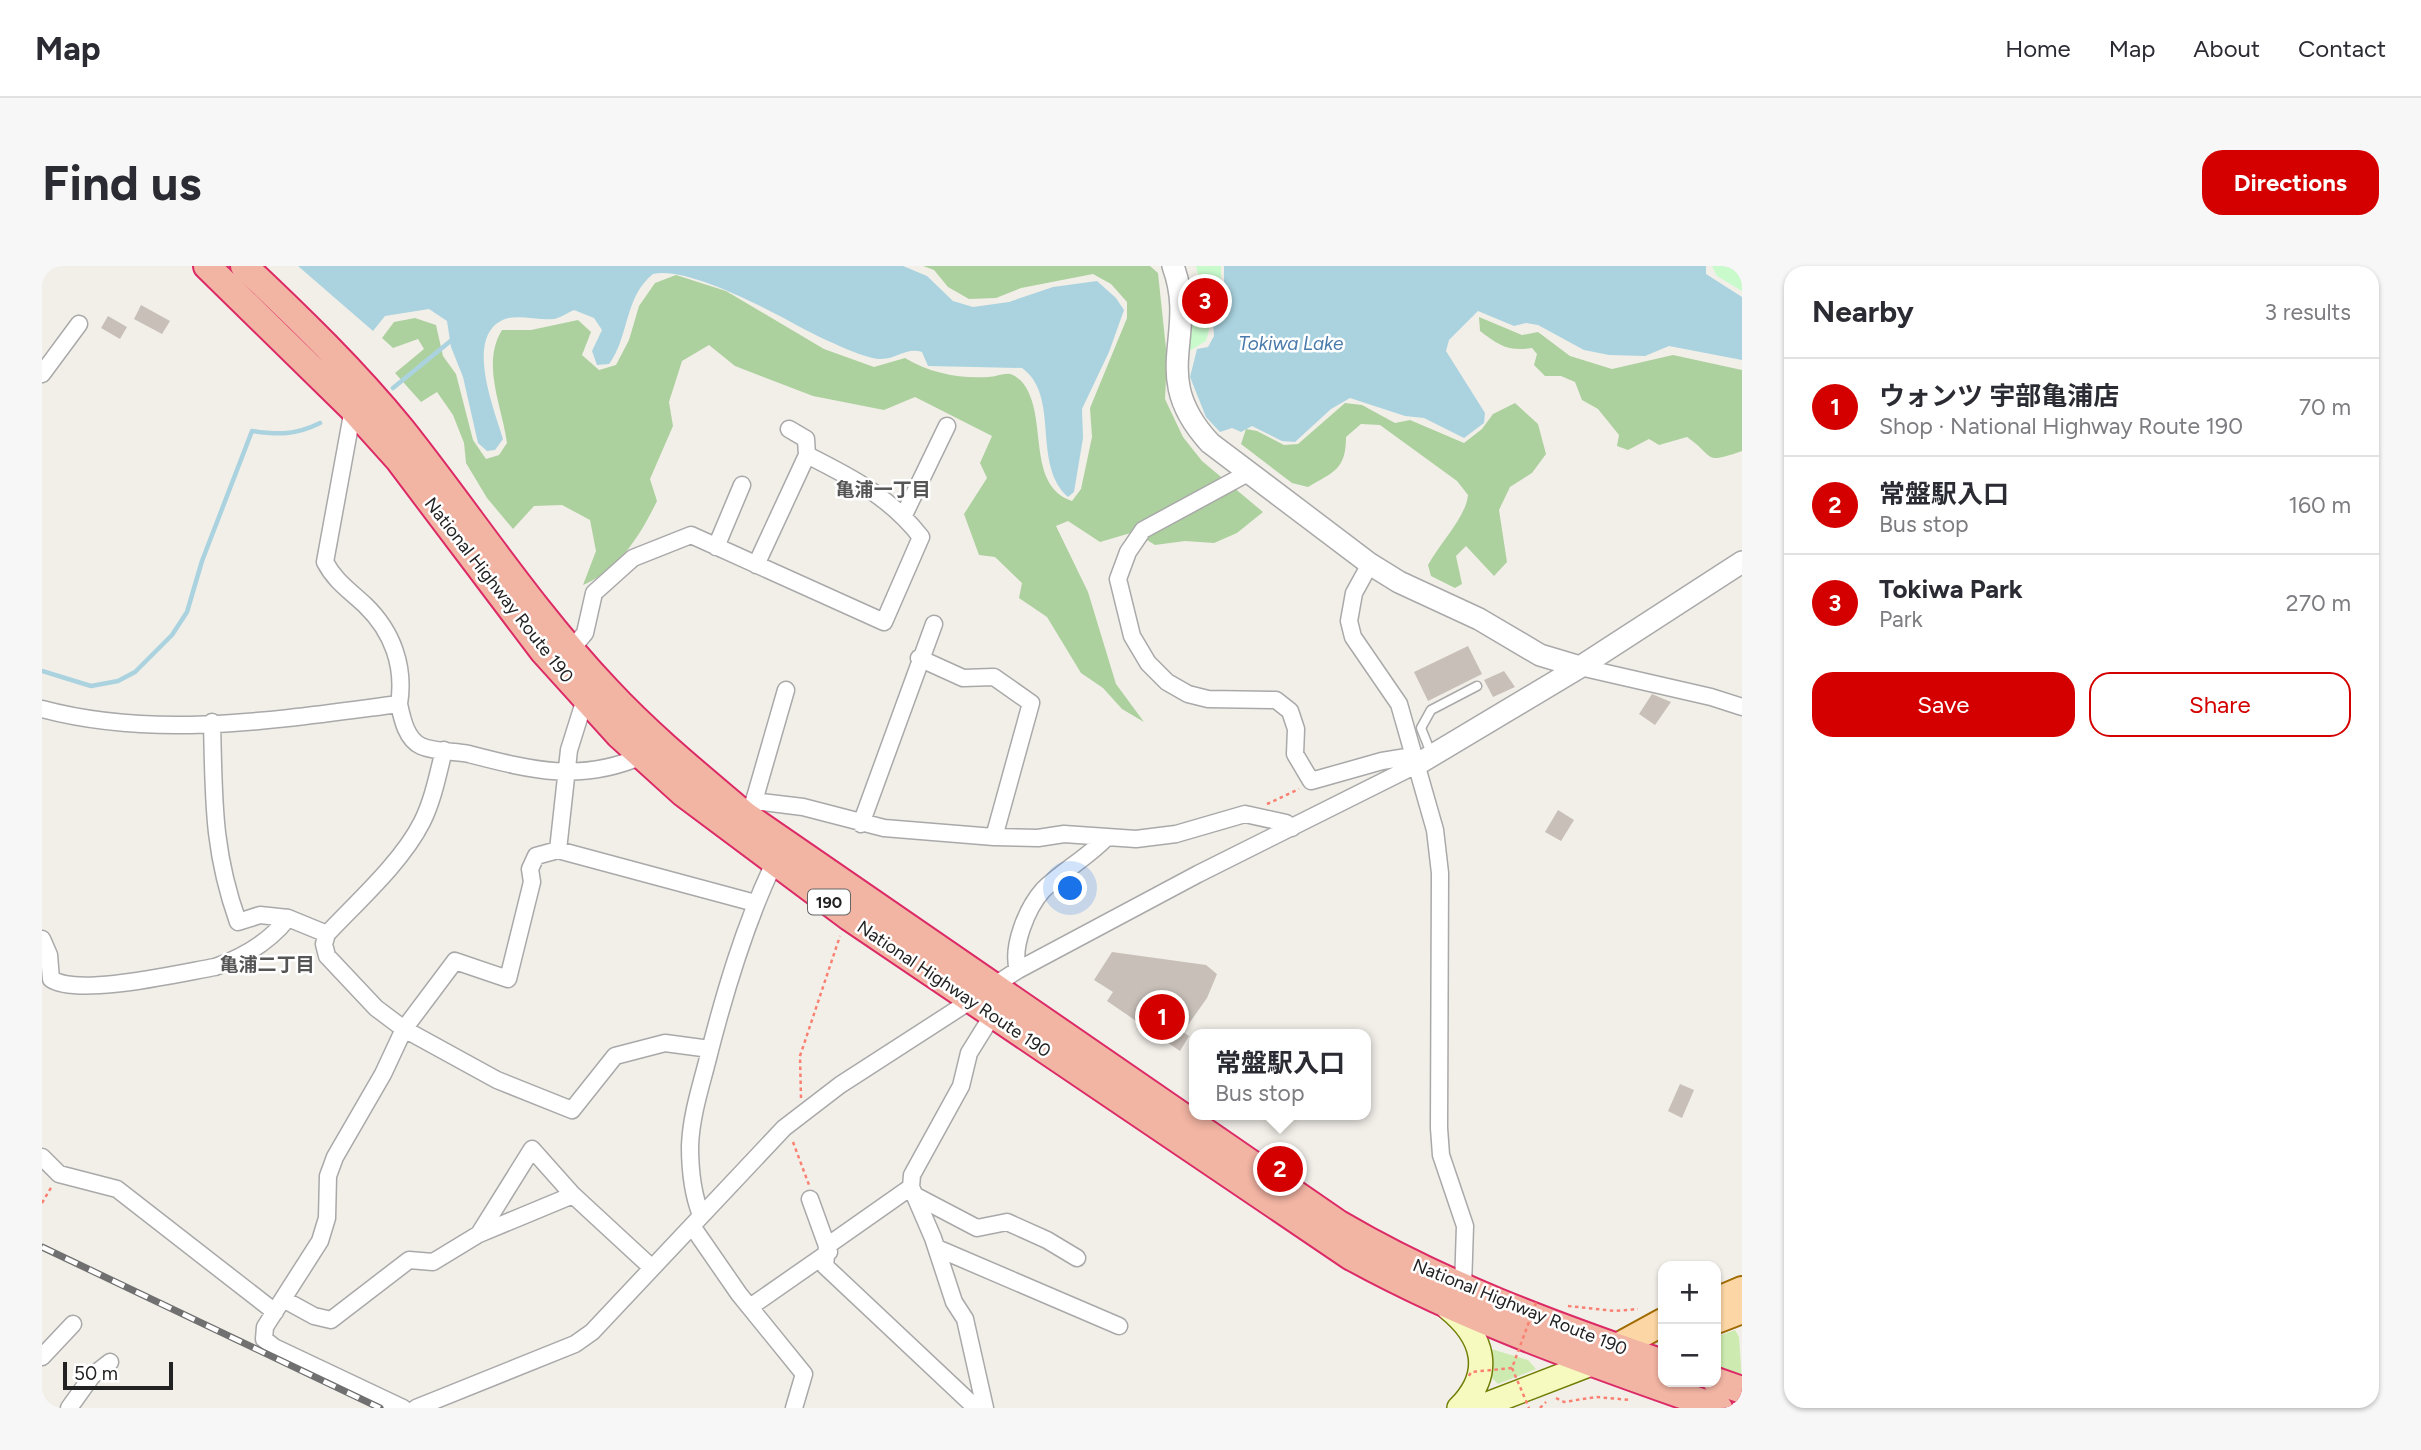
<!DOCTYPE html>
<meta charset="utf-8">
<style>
body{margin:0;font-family:Figtree,"Noto Sans JP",sans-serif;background:#f7f7f7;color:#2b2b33}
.controls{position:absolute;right:21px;bottom:21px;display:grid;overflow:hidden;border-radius:14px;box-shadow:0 2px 5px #0004}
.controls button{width:63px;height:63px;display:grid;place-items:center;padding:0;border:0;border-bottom:2px solid #e1e1e2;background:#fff;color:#2b2b33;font:35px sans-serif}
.scale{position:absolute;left:21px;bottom:18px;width:110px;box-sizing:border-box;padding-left:7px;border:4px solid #222;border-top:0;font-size:19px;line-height:24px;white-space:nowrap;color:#222;-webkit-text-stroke:5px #fff;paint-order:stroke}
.you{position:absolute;left:1029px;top:623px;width:24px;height:24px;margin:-18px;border:5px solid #fff;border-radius:50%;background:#1a73e8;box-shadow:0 0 0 10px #1a73e833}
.badge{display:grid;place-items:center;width:46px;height:46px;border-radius:50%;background:#d40000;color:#fff;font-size:23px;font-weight:700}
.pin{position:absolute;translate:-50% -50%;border:4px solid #fff;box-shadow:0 2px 7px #0006}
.popup{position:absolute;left:1147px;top:763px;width:182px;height:91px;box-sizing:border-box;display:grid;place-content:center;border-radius:14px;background:#fff;filter:drop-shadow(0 2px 5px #0005);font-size:23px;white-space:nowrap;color:#7c7c81}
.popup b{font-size:26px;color:#2b2b33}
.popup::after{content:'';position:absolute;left:50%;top:100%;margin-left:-14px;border:14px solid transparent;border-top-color:#fff}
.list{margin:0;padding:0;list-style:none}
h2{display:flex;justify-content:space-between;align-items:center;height:91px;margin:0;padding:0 28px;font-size:30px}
h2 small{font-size:23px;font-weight:400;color:#7c7c81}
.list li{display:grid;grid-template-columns:46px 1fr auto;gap:21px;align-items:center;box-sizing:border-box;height:98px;padding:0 28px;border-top:2px solid #e1e1e2}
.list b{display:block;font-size:26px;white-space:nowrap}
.list p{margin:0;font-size:23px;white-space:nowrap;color:#7c7c81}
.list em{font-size:23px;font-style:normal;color:#7c7c81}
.actions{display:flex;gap:14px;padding:21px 28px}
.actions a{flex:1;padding:16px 0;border:2px solid #d40000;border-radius:21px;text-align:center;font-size:24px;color:#d40000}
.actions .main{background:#d40000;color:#fff}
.map{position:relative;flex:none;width:1700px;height:1142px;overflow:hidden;border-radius:21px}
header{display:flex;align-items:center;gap:42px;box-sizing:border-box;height:98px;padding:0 35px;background:#fff;border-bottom:2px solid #e1e1e2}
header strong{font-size:33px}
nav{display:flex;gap:38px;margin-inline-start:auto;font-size:24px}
.intro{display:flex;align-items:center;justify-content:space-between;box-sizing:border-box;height:168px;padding:0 42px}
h1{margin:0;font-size:49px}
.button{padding:18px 32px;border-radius:21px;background:#d40000;color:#fff;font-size:24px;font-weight:700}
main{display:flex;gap:42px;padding:0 42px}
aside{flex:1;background:#fff;border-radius:21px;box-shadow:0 2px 5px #0004}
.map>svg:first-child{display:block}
</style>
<header>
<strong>Map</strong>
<nav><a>Home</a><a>Map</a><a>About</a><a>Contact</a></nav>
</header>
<div class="intro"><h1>Find us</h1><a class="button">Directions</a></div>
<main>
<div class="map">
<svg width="1700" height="1142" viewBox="0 0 1700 1142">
<rect width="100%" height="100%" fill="#f2efe9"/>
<!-- grass -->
<path fill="#cdebb0" d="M1693,1064L1697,1071L1700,1114L1674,1105V1071Z
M1446,1082L1486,1094L1494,1103L1456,1118L1448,1110Z"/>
<!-- forest -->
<path fill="#add19e" d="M881,0H1108L1116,7L1125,92L1123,133L1141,171L1160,195L1221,246L1195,267L1172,277L1143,275L1113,279L1092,266L1058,276L1026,255L1014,260L1046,326L1074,418L1102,456L1080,443L1061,422L1039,407L1005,351L977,332L980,317L953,291L937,289L922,248L945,212L938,197L950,170L873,131L842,144L771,130L693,100L667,79L640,95L627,136L631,160L608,213L615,235C599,268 577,304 541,319L554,285L548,254L520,239L492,240L471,263L445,232L424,197L422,177L411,149L395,126L379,136L353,107L382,83L376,73L351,82L340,72L352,56L373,52L394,59L401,90L414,108L431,174L444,193L457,189L465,177C460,140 439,98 460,64H489L536,54L549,66L540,89L557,104L574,99L587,74L597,40L613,17L634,9L684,25L782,83L832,101L863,92C887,107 919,113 946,111C953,111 962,107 968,108C972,109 979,114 981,117C1007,151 983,219 1030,235L1039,223L1050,171L1048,142L1085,52V36L1069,18L1051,8L979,22L954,32L927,33L906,21L892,4Z
M1437,51L1480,69L1496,66L1528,90L1570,103L1631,89L1700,104V185C1660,199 1674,191 1645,171L1617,179L1607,173L1586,184L1575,180L1577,169L1556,143L1540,134L1533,116L1519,110H1503L1492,99L1495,88L1490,82C1467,86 1456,79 1438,65Z
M1303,137L1320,139L1353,157L1368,154L1422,177L1440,163L1451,148L1473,137L1496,158L1504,188L1490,207L1468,221L1457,244L1465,296L1452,310L1424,280L1414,290L1420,318L1413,322L1389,310L1386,299C1398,277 1424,251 1426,229L1415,215L1338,159L1319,158L1304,171C1304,203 1292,206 1266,221L1250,217L1199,178L1204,163L1215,165L1242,179L1256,178Z"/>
<!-- park -->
<path fill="#c8facc" d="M1154,0H1179V18L1164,75L1142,88L1156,9Z
M1670,0H1700V25L1675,10Z"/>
<!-- water -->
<path fill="#aad3df" d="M256,0H861L885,10L911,35L931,41L967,36L1011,21L1055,15L1074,32L1082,44L1067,86L1040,143L1041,172L1032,226L1026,231C989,198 1019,130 980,102L886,100L880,86C865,81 855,93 839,93C824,94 775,70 760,62C729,45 646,0 611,8C582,31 587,72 567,98L555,99L550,85L560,64L552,52L532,44C525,47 518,52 512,53C497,55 477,48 463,53C421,69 453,145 461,173L453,184L445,185L436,177L421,111L409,81L405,55L387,43L343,50L331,65Z
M1182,0H1664V8L1700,31V94L1627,80L1603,90L1567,89L1542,84L1496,59L1484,57L1472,60L1436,45L1407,74L1404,85L1443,147L1442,157L1422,172L1382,152L1363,150L1308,132L1289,143L1253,176L1240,175L1210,160L1199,166L1190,162L1178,166L1164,151L1148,111L1155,83L1166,81L1172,70L1171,55L1182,23Z"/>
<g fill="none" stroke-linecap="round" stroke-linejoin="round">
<!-- stream -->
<path stroke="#aad3df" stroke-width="4.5" d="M351,122L411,73
M0,405L49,420L76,415L93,406L130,369L145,346L160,295L210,165C236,169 254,169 278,157"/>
</g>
<!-- building -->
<path fill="#c7bfb8" d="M99,39L128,55L120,68L92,53Z
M66,50L85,61L78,73L59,62Z
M1426,380L1440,408L1386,435L1372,406Z
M1462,405L1473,421L1451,431L1442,414Z
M1610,428L1629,436L1613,459L1597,448Z
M1516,544L1532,554L1519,575L1503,566Z
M1070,686L1164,699L1175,708L1165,732L1141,766L1147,770L1138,785L1065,735L1071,726L1052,714Z
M1638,818L1652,824L1640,852L1626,845Z"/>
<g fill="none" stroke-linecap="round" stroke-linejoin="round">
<!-- service casing -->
<g stroke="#a9a9a9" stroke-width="11">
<path id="service" d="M1389,487L1379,462L1389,444L1435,420"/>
</g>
<!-- minor casing -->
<g stroke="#a9a9a9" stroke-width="19">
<path id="minor" d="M0,108L37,58
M311,143L283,296C293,315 307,324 323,339C351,366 363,401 357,438
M747,163L764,173L765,189
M1206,207L1101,264L1086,286L1076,313L1090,370L1106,397L1125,416L1146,428L1166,433L1234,434L1248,445L1254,463L1253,488L1269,515L1340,495L1371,490
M862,249L905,160
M674,281L700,219
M1328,298L1312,327L1307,355L1311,371L1357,438L1393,564L1398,607L1397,862L1399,889L1423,960L1421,1021
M529,384L543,367L552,327L591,292L649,269L842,356L879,271C848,231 809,211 765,189L714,299
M877,392L921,412L952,411L989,437L952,571
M1538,401L1669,431L1700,441
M0,443C115,474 241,453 357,438C360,452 364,473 379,480C392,486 412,485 427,488C489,504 538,517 600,490
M170,456C172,532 170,583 196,656L218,649L246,652
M712,535L744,424
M703,549L712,535L761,541L842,562L952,571L996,572L1022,568L1094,573L1134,568L1203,548L1244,557L1250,562
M819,558L892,358
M516,584L527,484L543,433
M0,673L7,689L9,713C36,731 138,707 173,701C202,691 228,675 246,652L285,668
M976,704C969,681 985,642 1001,624C1020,605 1045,592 1064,572
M668,783L623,777L573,790L530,844L455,814L362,763L413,695L466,713L490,616L488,603L494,590L516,584L713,637
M0,891L17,908L75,923L233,1046
M869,921L785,980L783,1000L934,1142
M874,930L935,962L965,956L1005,974L1035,992
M768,933L785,980
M659,949C651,929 648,902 648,880C649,851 658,823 665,796C682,728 702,660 732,597
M650,960L697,1028L762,1108L752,1142
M437,968L531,929
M895,982L1077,1060
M241,1033L272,1050L289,1054L367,994L391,996L437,968L490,883L531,929L610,1002
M708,1041L787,986
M0,1091L31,1058
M27,1142L50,1110L68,1096
M361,1142L232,1081L222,1073L223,1061L278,975L285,952L286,910L293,891L341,808L362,763L334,742L285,690L282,678L285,668C315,636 360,596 380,556C391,534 396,508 402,484
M374,1142L533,1078L550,1066L742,862L798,819L976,704L1156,608L1374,499
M943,1142L923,1053L912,1036L891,972L869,921L870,909L919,820L927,787L955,742"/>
</g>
<!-- tertiary casing -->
<g stroke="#a9a9a9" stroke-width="24">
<path id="tertiary" d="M1131,0C1157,70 1105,109 1168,177L1328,298L1357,316L1437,353L1498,389L1538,401
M1374,499L1538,401L1700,296"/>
</g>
<!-- secondary casing -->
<g stroke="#707d05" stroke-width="26">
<path id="secondary" d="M1406,1042C1442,1071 1452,1107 1417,1142
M1435,1142L1549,1098"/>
</g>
<!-- primary casing -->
<g stroke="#a06b00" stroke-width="30">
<path id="primary" d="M1674,1035L1700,1024
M1674,1054L1700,1044
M1559,1090L1621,1056"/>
</g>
<!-- trunk casing -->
<g stroke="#dc2a67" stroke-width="30">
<path id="trunk" d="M165,0L311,143L356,193L501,385L577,469L641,527L807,651L1308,990C1426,1055 1551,1098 1677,1142
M202,0C257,52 312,105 360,164C429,251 489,344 566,425C609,471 656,509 703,549L1297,958C1399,1018 1510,1059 1621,1097
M1674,1115L1700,1124"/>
</g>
<!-- path -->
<path stroke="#fa8072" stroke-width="2.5" stroke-dasharray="3.5 3.5" stroke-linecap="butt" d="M1225,538L1257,523
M759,832L758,790L798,670
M751,876L767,919
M0,937L10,920
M1526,1040L1573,1045L1596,1043
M1514,1132L1522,1136L1554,1131L1589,1134
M1498,1142L1504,1136"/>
<!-- service -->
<use href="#service" stroke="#fff" stroke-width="8"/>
<!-- minor -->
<use href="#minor" stroke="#fff" stroke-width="16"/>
<!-- tertiary -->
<use href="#tertiary" stroke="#fff" stroke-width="21"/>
<!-- secondary -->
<use href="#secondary" stroke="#f7fabf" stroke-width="23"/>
<!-- primary -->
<use href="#primary" stroke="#fcd6a4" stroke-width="26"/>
<!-- trunk -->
<use href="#trunk" stroke="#f2b4a3" stroke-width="26"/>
<!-- rail casing -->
<g stroke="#707070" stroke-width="7">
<path id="rail" d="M0,981L338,1142"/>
</g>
<!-- rail -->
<use href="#rail" stroke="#fff" stroke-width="4.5" stroke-dasharray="13" stroke-linecap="butt"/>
<!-- path-bridge -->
<path stroke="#fa8072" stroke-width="2.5" stroke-dasharray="3.5 3.5" stroke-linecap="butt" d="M1470,1102L1487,1142
M1427,1110L1429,1106L1470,1102L1495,1034"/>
</g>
<g text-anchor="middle" stroke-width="5" stroke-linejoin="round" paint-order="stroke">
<!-- shield labels -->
<rect fill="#fff" stroke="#646464" stroke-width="2" x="766" y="623.5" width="42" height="25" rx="5"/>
<g font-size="16" font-weight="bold" fill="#222">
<text x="787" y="642">190</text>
</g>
<!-- street labels -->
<g font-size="18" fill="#222" stroke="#fff">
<text transform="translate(457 324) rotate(52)" y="6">National Highway Route 190</text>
<text transform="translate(912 723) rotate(34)" y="6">National Highway Route 190</text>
<text transform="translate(1478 1041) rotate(22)" y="6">National Highway Route 190</text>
</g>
<!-- water labels -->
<g font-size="19" font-style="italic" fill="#4a7aab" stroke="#fff">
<text x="1249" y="84">Tokiwa Lake</text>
</g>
<!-- neighbourhood labels -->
<g font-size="19" font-weight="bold" fill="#555" stroke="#fff">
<text x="841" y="230">亀浦一丁目</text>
<text x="225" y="705">亀浦二丁目</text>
</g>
</g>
</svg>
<div class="controls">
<button>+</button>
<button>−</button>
</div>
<div class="scale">50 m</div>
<div class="you"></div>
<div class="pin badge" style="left:1120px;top:751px">1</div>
<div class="pin badge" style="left:1238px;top:903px">2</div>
<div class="popup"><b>常盤駅入口</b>Bus stop</div>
<div class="pin badge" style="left:1163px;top:35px">3</div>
</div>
<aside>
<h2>Nearby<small>3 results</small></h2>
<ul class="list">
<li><span class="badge">1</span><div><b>ウォンツ 宇部亀浦店</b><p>Shop · National Highway Route 190</p></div><em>70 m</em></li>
<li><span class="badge">2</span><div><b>常盤駅入口</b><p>Bus stop</p></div><em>160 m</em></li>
<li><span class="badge">3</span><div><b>Tokiwa Park</b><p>Park</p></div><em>270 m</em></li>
</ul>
<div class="actions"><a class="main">Save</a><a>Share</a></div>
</aside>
</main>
